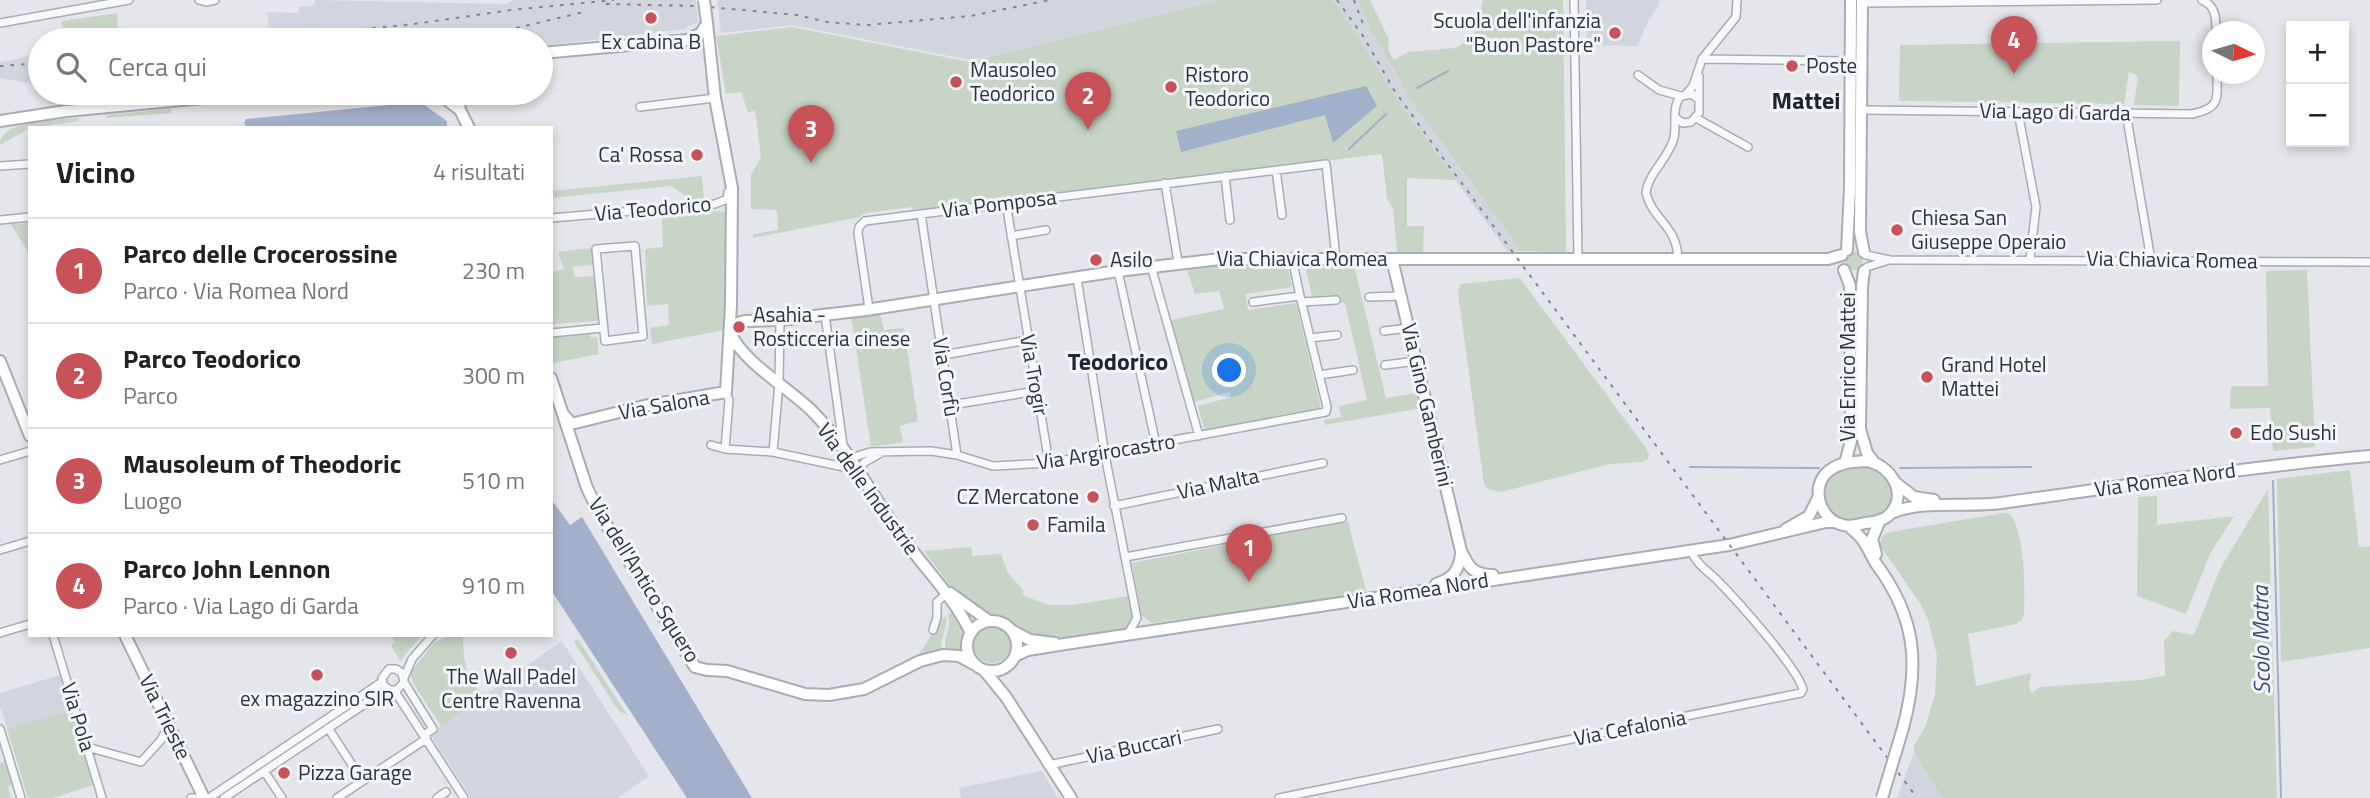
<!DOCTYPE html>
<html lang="it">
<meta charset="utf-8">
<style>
body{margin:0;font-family:"Titillium Web",sans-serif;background:#f6f6f6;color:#222}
.controls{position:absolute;right:21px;top:21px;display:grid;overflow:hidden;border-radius:0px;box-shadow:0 4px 10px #0003}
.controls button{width:63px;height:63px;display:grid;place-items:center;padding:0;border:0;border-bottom:2px solid #e0e0e0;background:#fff;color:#222;font:35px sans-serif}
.compass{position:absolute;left:2202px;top:21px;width:63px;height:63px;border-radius:50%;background:#fff;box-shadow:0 4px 10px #0003;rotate:95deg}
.you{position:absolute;left:1230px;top:371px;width:24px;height:24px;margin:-18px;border:5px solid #fff;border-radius:50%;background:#1a73e8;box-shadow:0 0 0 10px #1a73e833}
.badge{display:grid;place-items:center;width:46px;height:46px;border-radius:50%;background:#c75257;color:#fff;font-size:23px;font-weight:700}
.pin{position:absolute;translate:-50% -58px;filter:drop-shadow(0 2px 4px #0008)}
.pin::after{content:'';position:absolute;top:37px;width:24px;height:21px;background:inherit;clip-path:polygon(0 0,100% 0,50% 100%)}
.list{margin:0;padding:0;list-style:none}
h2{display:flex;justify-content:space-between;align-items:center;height:91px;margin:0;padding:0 28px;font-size:30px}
h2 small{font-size:23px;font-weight:400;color:#767676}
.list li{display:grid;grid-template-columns:46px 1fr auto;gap:21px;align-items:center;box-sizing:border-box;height:105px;padding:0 28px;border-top:2px solid #e0e0e0}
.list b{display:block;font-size:26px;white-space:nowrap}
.list p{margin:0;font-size:23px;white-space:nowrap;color:#767676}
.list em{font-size:23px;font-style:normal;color:#767676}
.icon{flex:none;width:38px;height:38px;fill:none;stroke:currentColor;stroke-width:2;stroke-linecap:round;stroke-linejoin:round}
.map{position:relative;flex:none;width:2370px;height:798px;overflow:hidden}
.search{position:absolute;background:#fff;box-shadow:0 4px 10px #0003;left:28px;top:28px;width:525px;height:77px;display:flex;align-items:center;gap:18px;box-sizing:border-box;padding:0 24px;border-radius:38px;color:#767676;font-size:26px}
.panel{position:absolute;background:#fff;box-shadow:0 4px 10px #0003;left:28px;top:126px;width:525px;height:511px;border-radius:0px}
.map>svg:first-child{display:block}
</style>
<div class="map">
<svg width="2370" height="798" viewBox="0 0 2370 798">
<rect width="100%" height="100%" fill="#e4e6eb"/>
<!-- built -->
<path fill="#d2d5dd" d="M315,0L503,4H508L512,0H696L698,23L687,26L686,29L541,46V40H182L269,31L267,12L299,13V7L314,5Z
M717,0H1221L989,58L970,60L792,25L721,33Z
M1332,0H1358L1370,29L1399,80L1443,145L1519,248L1515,251L1508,252L1399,104Z
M1586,0H1659V5L1648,22L1637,46L1587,45Z
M40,54V85L0,78V62Z
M48,93H162L49,104Z
M463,93H518V99L464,103Z
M562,641L649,776L617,798H471L430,734Z
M60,675L76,731L14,750L0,706V693Z
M1914,752L1934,786L1944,798H1897Z
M1042,771L1058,798H961L959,788Z"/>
<!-- green -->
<path fill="#c8d5c6" d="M1221,0H1332L1341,11L1400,104L1456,180L1407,178V226H1424L1423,252H1397L1393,209L1387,198L1382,154L913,211L912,207L866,213L859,217L753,238V234L778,230L777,210L751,209V175L761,157L755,111L748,112L741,92L726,94L716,36L792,27L970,62Z
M1358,0H1370L1389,40L1388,49L1394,60L1408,52L1455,48L1471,39L1477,28L1483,0H1563L1566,252L1515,251L1519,248L1412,102L1370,29Z
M117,13L118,28L95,30V33L84,36L83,29L73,30V40H63L62,21Z
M2180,41L2179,106L2134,105L2138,76L2129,72L2124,104L1899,101L1900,45Z
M171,109V113L106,118L108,115Z
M79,118V121L30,128L0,145C0,120 59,119 79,118Z
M702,176L704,199L692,200L671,186L551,198V191Z
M719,211L725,212L727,215L724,330L652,344L650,328L669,325L668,304L647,306L645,249L663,247L662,216Z
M30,223V255L11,224Z
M592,248L594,265L573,267L575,277L595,276L599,317L597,321L554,324L551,329V272L564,269L558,252Z
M1845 261a9 9 0 1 1 18 0a9 9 0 1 1-18 0Z
M1287,264L1292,287L1246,294L1248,310L1296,303L1321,408L1204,429L1198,406L1231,397L1230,392L1194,402L1171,320L1224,309L1219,291L1195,294L1186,267L1211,265Z
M1312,265H1354L1386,398L1416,393L1422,408L1325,425L1324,420L1341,417L1339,406L1367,400L1345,303L1338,302L1336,295L1312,296L1306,271L1307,268Z
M2307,270L2315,447L2273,451L2270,408L2230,409L2231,386H2268L2266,271Z
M1520,278L1646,448L1649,455L1648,459L1642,462L1610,464L1501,492L1487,489L1484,483L1458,293L1460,284Z
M880,312L884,330L904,328L918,421L900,426L903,442L871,447L851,316Z
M591,333V338L597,337L599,354L553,363L551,336Z
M1873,466C1890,478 1897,487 1889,508C1882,516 1875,518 1865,520C1820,529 1809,478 1846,469C1854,467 1864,467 1873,466Z
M2350,470L2359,547L2370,546V648L2281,662L2277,479Z
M2268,489L2277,798H1944L1934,786L1914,752V746L1926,725L1935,694L1937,656L1928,619L1920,603L1883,550L1880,544L1883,535L1890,532L2004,513L2011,515C2025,538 2025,586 2024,613L2022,620L2016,624L1968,634L1976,686L2031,673L2029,687L2031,693L2040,687L2140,680L2165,676L2164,641L2173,631L2194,635L2220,569Z
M2157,496V525L2234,516L2210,554L2186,614L2137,596L2138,497Z
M1348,521L1367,595L1205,619L1189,618L1152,623L1141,615L1132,563Z
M971,547L972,556L1001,554L1008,573L1024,591L1022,595L1049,605H1072L1129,596C1132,610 1136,621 1124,632L1069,638L1036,636L1002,616L989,614L971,603L951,587L924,551Z
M954,612L965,630L963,647L965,655L945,651C944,638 951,627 948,614Z
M946,616C948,626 940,639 941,651L914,660C927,647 932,628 946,616Z
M973 644a19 19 0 1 1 38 0a19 19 0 1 1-38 0Z
M391,635H422L400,661L391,645L395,642Z
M447,636L463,637C463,654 466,692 489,694L441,726L413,683L410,673L433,644Z
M578,639L628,716L618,710L574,642Z
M71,711L93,785L53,798H28L7,729Z
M6,762L12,785L8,786L11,798H0V763Z"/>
<!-- water -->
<path fill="#a2b0c9" d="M1366,86L1377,106L1333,143L1325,115L1181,152L1176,131Z
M420,102L447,121V128H247L244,123L246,119Z
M551,499L570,525L582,517L752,798H687L551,590Z"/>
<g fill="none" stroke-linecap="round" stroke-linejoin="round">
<!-- stream -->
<path stroke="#a2b0c9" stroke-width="2" d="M1417,88L1448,71
M1349,149L1386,114
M1690,467L1819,468
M1900,468L2031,467
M2273,481L2281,798"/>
<!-- street casing -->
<g stroke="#a9acb5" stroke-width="10">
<path id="street" d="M199,0L206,2L215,0
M1574,0L1578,259
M2202,0C2216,6 2216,18 2216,32
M1862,3L2157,0
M0,23L129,0
M1702,59L1844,61L1850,56
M1638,75L1659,90L1681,96
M1687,93L1693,86L1702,59L1736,17L1737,0
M1699,100V76
M640,107L715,98
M1861,110L2192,114C2221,108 2217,99 2217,74
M2018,112L2036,207L2030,259
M2126,113L2151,260
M1696,118L1748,147
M1677,119L1683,123L1691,122L1699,113V100L1692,94L1681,96C1671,107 1677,124 1674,138C1669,158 1648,173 1646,193C1653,221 1677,225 1678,259
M0,166L30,164
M1276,170L1282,215
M1225,176L1230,220
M1165,183L1178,262
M1006,203L1049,463
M921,214L957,455
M551,218L715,204L727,199L728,192
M0,220L30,217
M1011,236L1046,230
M635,246L643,336L605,341L596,249Z
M1866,255L1890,260L2370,262
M1292,258L1300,296
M1151,266L1199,436
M1867,267L1886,261
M1118,271L1156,444
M1077,278L1105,455L1137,618L1128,634
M1369,297L1401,296
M1302,302L1336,300
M869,309L858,233L859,227L865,221L1326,164L1336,258
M825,315L843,445
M1384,331L1409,328
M551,333L603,328
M1310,338L1337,335
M943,355L1028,340
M1385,365L1417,361
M1319,375L1353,370
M951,405L1037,391
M711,445L725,449L773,452L858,470L865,462L881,453
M725,449L729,400L726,392
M773,452L779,383L780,320
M851,458L870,452L931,451L957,455L993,466L1049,463L1326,412L1327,407L1300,296L1253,302
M0,460L30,451
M1114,506L1323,463
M0,550L30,541
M1125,557L1342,518
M933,630L937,617V602L946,594H949
M0,633L30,624
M53,635L102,798
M404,678L412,659L433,635
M394,690L464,798
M328,728L362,780
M0,729L21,798
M87,747L141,762L161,740L169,725
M1049,765L1218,729
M264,771L282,798
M191,798H200
M209,798L382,682
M224,798L381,693L390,690
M337,798L426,739L427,733L433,729L404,682L402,673L396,669H389L382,678L383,685L390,690H397L404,682
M437,798L446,792
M1279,798L1801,693L1803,689C1796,666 1735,598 1716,579C1705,569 1697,564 1691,551"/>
</g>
<!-- secondary casing -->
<g stroke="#a9acb5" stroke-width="14">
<path id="secondary" d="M1862,0L1860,232L1864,252
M541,53L688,40L701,33L707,23
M438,93L460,110
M457,93L460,110L469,128
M0,121L66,111L255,93
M1847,250L1850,188L1851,0
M1392,259L1461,551C1469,568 1474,575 1493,575
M1844,270L1850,286L1851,441L1845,463
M1864,271L1862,286L1860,429L1867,453L1874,462
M730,332L738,323L745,321L780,320L866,310L1118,271L1220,259H1828L1842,255
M731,334C743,362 790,389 812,411C849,448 871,495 902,537C925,569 954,597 971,633
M0,361L30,436
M551,378L587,488L599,513L695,667L707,670L727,671L805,694L829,695L864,689L920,661L943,655L959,656L974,664
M565,416L571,423H575L644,406L726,392L731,305L732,188L715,98L707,23
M1866,461C1890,464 1909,493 1890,514C1884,521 1874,522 1865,523C1858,525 1851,527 1843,525C1819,520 1809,485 1830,470C1841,462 1853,462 1866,461Z
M1896,483L1914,497L1934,500
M1891,513C1926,499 1965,508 2001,503C2124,486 2246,467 2370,456
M1849,526C1854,532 1860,535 1864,542C1869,549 1872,558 1877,565C1916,618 1920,665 1903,728
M1786,529L1809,516L1818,498
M1876,554L1872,539L1880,520
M1436,584C1452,579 1459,571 1461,554
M950,593L989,621
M967 646a25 25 0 1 1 50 0a25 25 0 1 1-50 0Z
M1013,631L1030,640L1055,643
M125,635L204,798
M1015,656L1028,650L1065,644L1729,545L1826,522H1835
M984,670L1006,697L1071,798"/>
</g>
<!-- street -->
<use href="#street" stroke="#f7f8fa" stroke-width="7"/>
<!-- secondary -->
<use href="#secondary" stroke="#fff" stroke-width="10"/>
<!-- rail -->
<path stroke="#7e8494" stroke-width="2" stroke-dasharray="3.5 7" stroke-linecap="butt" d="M1337,0L1363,36L1394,90L1443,158L1917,798
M1354,0L1363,24
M606,4L698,6L797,15L827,22L867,25L970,16L1050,0
M247,40L414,24L511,10L614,0
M465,40L584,12
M0,66L40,63"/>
<!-- secondary-bridge casing -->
<g stroke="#a9acb5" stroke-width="14" stroke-linecap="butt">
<path id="secondary-bridge" d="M704,0L707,23
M1882,798L1903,728"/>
</g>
<!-- secondary-bridge -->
<use href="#secondary-bridge" stroke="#fff" stroke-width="10"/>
</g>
<!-- markers -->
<g fill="#c75257" stroke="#f4f5f8" stroke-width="2.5">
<circle cx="651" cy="18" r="7"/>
<circle cx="1615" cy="33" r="7"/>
<circle cx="1792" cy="66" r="7"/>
<circle cx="956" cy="82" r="7"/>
<circle cx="1171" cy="87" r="7"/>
<circle cx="697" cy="155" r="7"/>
<circle cx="1897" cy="230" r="7"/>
<circle cx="1096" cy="260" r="7"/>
<circle cx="739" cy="327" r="7"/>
<circle cx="1927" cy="377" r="7"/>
<circle cx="2236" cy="433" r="7"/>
<circle cx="1093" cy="497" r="7"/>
<circle cx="1033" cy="525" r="7"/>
<circle cx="511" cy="653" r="7"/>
<circle cx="317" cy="675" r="7"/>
<circle cx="284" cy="773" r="7"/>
</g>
<g text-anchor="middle" stroke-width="6" stroke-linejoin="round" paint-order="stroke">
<!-- poi labels -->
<g font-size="21" fill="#2d3243" stroke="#f4f5f8" text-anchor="start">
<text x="1601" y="28" text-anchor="end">Scuola dell'infanzia<tspan x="1601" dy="24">"Buon Pastore"</tspan></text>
<text x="651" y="49" text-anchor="middle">Ex cabina B</text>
<text x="1806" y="73">Poste</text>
<text x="970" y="77">Mausoleo<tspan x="970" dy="24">Teodorico</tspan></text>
<text x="1185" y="82">Ristoro<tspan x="1185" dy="24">Teodorico</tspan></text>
<text x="683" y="162" text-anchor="end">Ca' Rossa</text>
<text x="1911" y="225">Chiesa San<tspan x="1911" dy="24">Giuseppe Operaio</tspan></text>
<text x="1110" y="267">Asilo</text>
<text x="753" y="322">Asahia -<tspan x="753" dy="24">Rosticceria cinese</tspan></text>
<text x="1941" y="372">Grand Hotel<tspan x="1941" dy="24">Mattei</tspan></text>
<text x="2250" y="440">Edo Sushi</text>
<text x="1079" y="504" text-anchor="end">CZ Mercatone</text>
<text x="1047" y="532">Famila</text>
<text x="511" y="684" text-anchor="middle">The Wall Padel<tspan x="511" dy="24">Centre Ravenna</tspan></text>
<text x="317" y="706" text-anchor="middle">ex magazzino SIR</text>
<text x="298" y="780">Pizza Garage</text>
</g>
<!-- street labels -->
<g font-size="21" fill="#2d3243" stroke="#f4f5f8">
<text transform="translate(2055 112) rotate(1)" y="7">Via Lago di Garda</text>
<text transform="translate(999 204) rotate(-7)" y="7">Via Pomposa</text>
<text transform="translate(653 209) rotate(-5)" y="7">Via Teodorico</text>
<text x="1302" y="266">Via Chiavica Romea</text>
<text transform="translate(2172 260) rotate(1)" y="7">Via Chiavica Romea</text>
<text transform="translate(1848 367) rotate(-90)" y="7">Via Enrico Mattei</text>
<text transform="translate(1034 375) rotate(80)" y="7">Via Trogir</text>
<text transform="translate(946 377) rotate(81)" y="7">Via Corfù</text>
<text transform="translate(664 405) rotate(-10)" y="7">Via Salona</text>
<text transform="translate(1427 405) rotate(77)" y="7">Via Gino Gamberini</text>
<text transform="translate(1106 452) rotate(-9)" y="7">Via Argirocastro</text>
<text transform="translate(2165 480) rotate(-8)" y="7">Via Romea Nord</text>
<text transform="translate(1218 484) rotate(-12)" y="7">Via Malta</text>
<text transform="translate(868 489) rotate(54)" y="7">Via delle Industrie</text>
<text transform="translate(644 580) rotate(58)" y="7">Via dell'Antico Squero</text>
<text transform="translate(1418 591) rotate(-9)" y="7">Via Romea Nord</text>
<text transform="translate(78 717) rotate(73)" y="7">Via Pola</text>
<text transform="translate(165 717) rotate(64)" y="7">Via Trieste</text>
<text transform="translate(1630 728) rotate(-11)" y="7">Via Cefalonia</text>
<text transform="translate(1134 747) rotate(-12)" y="7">Via Buccari</text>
</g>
<!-- water labels -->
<g font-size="23" font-style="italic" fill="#394d75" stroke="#f4f5f8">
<text transform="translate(2261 640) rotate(-91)" y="8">Scolo Matra</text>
</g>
<!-- quarter labels -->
<g font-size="24" font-weight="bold" fill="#1f2334" stroke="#f4f5f8">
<text x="1806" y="109">Mattei</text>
<text x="1118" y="370">Teodorico</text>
</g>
</g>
</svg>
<div class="controls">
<button>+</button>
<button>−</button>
</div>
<svg class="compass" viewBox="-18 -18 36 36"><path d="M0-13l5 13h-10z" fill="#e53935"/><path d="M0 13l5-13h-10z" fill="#767676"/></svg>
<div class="you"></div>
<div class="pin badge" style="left:1249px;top:582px">1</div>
<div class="pin badge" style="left:1088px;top:130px">2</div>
<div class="pin badge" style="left:811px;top:163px">3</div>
<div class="pin badge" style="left:2014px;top:74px">4</div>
<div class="search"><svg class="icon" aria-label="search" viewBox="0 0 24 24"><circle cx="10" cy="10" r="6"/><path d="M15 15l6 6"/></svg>Cerca qui</div>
<section class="panel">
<h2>Vicino<small>4 risultati</small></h2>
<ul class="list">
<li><span class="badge">1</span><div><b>Parco delle Crocerossine</b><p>Parco · Via Romea Nord</p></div><em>230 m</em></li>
<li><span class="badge">2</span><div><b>Parco Teodorico</b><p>Parco</p></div><em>300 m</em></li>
<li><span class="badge">3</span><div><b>Mausoleum of Theodoric</b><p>Luogo</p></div><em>510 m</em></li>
<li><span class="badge">4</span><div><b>Parco John Lennon</b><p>Parco · Via Lago di Garda</p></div><em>910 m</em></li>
</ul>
</section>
</div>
